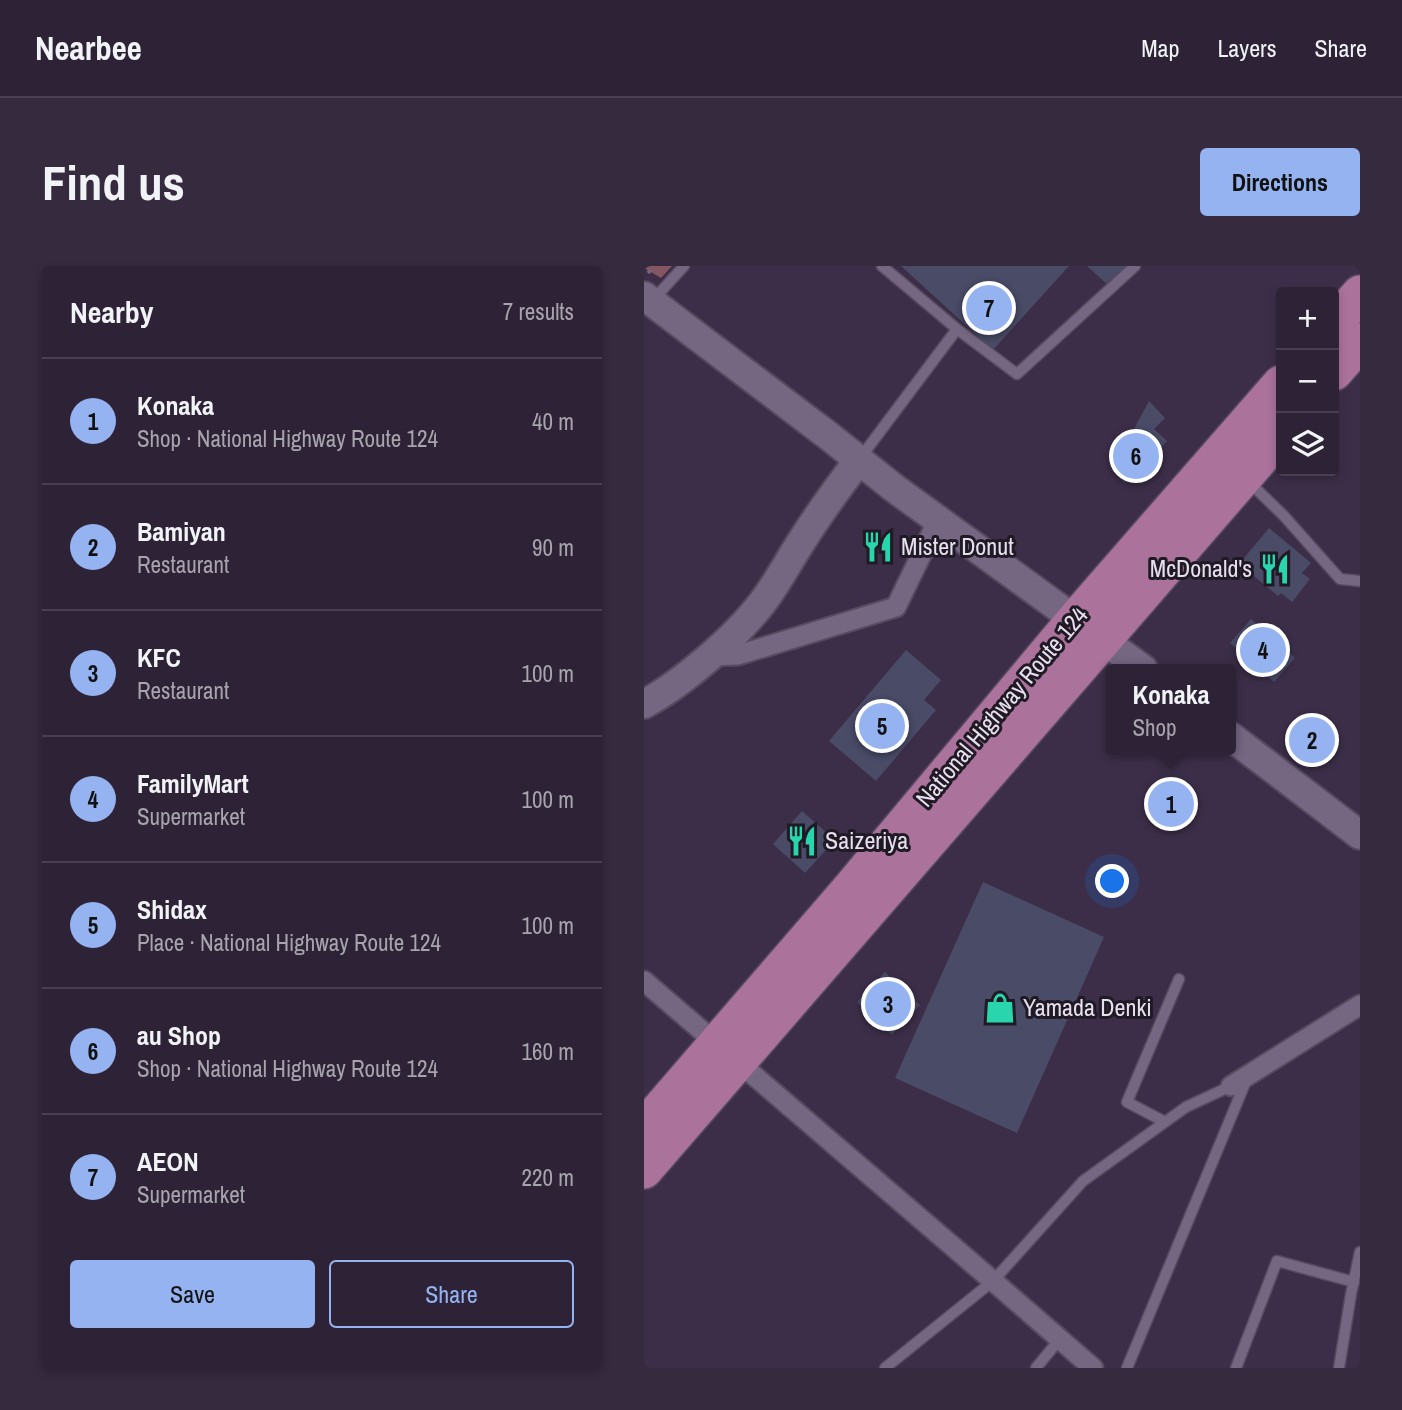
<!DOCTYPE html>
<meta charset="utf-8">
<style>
body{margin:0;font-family:"Archivo Narrow",sans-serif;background:#352a3e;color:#f1f3f6}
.controls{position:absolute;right:21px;top:21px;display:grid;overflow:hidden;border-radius:7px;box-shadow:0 4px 10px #0003}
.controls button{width:63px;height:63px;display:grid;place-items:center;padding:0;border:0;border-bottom:2px solid #483f51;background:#2d2236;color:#f1f3f6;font:35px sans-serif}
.you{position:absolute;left:469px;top:616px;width:24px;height:24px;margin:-18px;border:5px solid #fff;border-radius:50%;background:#1a73e8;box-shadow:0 0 0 10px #1a73e833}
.badge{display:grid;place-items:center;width:46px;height:46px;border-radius:50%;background:#95b2f1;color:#111;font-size:23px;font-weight:700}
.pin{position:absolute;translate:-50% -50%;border:4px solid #fff;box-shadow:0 2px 7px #0006}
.popup{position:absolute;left:462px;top:398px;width:130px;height:91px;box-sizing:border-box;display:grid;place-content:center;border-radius:7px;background:#2d2236;filter:drop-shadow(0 2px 5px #0005);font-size:23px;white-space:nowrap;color:#a7a4ad}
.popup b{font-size:26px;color:#f1f3f6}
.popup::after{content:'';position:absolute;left:50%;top:100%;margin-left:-14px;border:14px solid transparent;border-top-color:#2d2236}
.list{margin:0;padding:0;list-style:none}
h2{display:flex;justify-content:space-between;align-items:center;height:91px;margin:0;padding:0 28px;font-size:30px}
h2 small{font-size:23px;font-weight:400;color:#a7a4ad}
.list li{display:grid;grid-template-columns:46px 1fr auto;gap:21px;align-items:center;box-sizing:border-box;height:126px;padding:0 28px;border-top:2px solid #483f51}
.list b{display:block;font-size:26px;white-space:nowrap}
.list p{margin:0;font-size:23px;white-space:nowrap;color:#a7a4ad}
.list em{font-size:23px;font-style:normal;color:#a7a4ad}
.actions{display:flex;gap:14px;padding:21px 28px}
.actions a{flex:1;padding:16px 0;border:2px solid #95b2f1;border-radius:7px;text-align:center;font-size:24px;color:#95b2f1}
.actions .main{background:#95b2f1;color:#111}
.icon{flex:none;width:38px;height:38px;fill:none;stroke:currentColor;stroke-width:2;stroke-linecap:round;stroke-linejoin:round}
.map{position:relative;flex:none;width:716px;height:1102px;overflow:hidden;border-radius:7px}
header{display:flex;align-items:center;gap:42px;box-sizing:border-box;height:98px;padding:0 35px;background:#2d2236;border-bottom:2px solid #483f51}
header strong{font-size:33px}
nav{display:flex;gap:38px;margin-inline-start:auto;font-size:24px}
.intro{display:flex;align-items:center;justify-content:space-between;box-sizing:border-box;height:168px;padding:0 42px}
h1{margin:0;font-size:49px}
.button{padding:18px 32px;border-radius:7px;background:#95b2f1;color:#111;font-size:24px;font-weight:700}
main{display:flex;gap:42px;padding:0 42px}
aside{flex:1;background:#2d2236;border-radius:7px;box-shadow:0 4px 10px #0003}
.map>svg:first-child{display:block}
</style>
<header>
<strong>Nearbee</strong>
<nav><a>Map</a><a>Layers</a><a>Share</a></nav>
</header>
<div class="intro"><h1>Find us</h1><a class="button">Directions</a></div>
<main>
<aside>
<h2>Nearby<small>7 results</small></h2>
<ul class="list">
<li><span class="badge">1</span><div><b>Konaka</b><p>Shop · National Highway Route 124</p></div><em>40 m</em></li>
<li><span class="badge">2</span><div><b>Bamiyan</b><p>Restaurant</p></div><em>90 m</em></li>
<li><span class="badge">3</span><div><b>KFC</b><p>Restaurant</p></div><em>100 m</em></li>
<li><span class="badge">4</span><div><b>FamilyMart</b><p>Supermarket</p></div><em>100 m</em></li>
<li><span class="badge">5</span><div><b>Shidax</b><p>Place · National Highway Route 124</p></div><em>100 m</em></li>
<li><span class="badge">6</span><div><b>au Shop</b><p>Shop · National Highway Route 124</p></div><em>160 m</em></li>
<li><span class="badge">7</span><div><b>AEON</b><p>Supermarket</p></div><em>220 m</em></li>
</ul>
<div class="actions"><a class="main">Save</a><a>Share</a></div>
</aside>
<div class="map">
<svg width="716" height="1102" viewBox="0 0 716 1102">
<rect width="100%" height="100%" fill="#3c2e48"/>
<!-- forest -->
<path fill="#855662" d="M0,0H28L17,12L0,2Z"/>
<!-- building -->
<path fill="#494b67" d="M257,0H425L349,84Z
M443,0H483L465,20Z
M505,135L521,152L510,163L523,175L481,217L468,204Z
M625,262L667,297L658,307L666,313L648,336L637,327L634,330L595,298Z
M607,353L651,392L630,416L586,377Z
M262,384L297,414L280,434L292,444L232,515L185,475Z
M158,545L191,574L161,607L129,578Z
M339,616L460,671L373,867L251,812Z
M241,706L276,739L248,769L213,736Z"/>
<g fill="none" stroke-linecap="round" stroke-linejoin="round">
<!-- lane casing -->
<g stroke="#564a5f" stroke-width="13">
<path id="lane" d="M10,33L40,0
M313,63L373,108L491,0
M217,191L313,63L238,0
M605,216L640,250L696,313L716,315
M521,856L483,836L535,713
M241,1102L349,1015L439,915L542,841L587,820
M392,1102L415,1074
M483,1102L602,815
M592,1102L633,995L710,1016
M695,1102L707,1028L716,986"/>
</g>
<!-- street casing -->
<g stroke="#564a5f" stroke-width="23">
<path id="street" d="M65,390L94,389L252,341L294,254
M0,715L349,1015L449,1102
M587,820L716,739"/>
</g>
<!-- secondary casing -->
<g stroke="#564a5f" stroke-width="32">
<path id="secondary" d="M0,30L186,171L250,222L499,403
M0,438C38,418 92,371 118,337C133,318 145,294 159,273C176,246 195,220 215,194
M586,470L716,569"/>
</g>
<!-- highway casing -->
<g stroke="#564a5f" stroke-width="40">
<path id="highway" d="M690,58L716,28
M690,106L716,76
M0,862L208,621L431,354L637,118
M0,904L637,168"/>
</g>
<!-- path -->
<path stroke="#74687f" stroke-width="3.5" stroke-dasharray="3.5 5" stroke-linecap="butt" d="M4,7L10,0"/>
<!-- lane -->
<use href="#lane" stroke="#756682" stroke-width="10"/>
<!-- street -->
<use href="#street" stroke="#756682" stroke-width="19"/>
<!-- secondary -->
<use href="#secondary" stroke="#756682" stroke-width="28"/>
<!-- highway -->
<use href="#highway" stroke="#ab729c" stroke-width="37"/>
</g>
<!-- icons -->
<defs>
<g id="restaurant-bare" transform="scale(2.415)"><path d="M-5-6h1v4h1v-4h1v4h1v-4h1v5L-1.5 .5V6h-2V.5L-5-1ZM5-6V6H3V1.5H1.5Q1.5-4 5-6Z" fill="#29d5ac" stroke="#201a25" stroke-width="2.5" paint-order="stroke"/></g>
<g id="shop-bare" transform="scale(2.415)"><path d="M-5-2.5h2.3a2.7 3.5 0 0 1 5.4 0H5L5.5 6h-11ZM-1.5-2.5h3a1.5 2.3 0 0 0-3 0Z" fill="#29d5ac" stroke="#201a25" stroke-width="2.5" paint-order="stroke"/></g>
</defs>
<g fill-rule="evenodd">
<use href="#restaurant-bare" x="234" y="281"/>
<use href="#restaurant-bare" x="631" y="303"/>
<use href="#restaurant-bare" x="158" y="575"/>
<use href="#shop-bare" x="356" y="742"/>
</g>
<g text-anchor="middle" stroke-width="6" stroke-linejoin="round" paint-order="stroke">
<!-- poi labels -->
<g font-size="24" fill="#e7dfef" stroke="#201a25" text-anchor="start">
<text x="257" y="289">Mister Donut</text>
<text x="608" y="311" text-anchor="end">McDonald's</text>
<text x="181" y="583">Saizeriya</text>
<text x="379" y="750">Yamada Denki</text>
</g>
<!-- street labels -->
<g font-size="24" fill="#e7dfef" stroke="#201a25">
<text transform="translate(358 441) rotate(-50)" y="8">National Highway Route 124</text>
</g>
</g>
</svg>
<div class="controls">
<button>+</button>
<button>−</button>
<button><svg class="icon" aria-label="layers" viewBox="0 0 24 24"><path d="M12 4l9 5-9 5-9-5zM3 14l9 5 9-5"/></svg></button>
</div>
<div class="you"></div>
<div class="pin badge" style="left:527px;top:538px">1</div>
<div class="popup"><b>Konaka</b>Shop</div>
<div class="pin badge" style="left:668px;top:474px">2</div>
<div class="pin badge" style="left:244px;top:738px">3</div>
<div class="pin badge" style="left:619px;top:384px">4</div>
<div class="pin badge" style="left:238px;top:460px">5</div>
<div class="pin badge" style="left:492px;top:190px">6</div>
<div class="pin badge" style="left:345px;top:42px">7</div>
</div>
</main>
